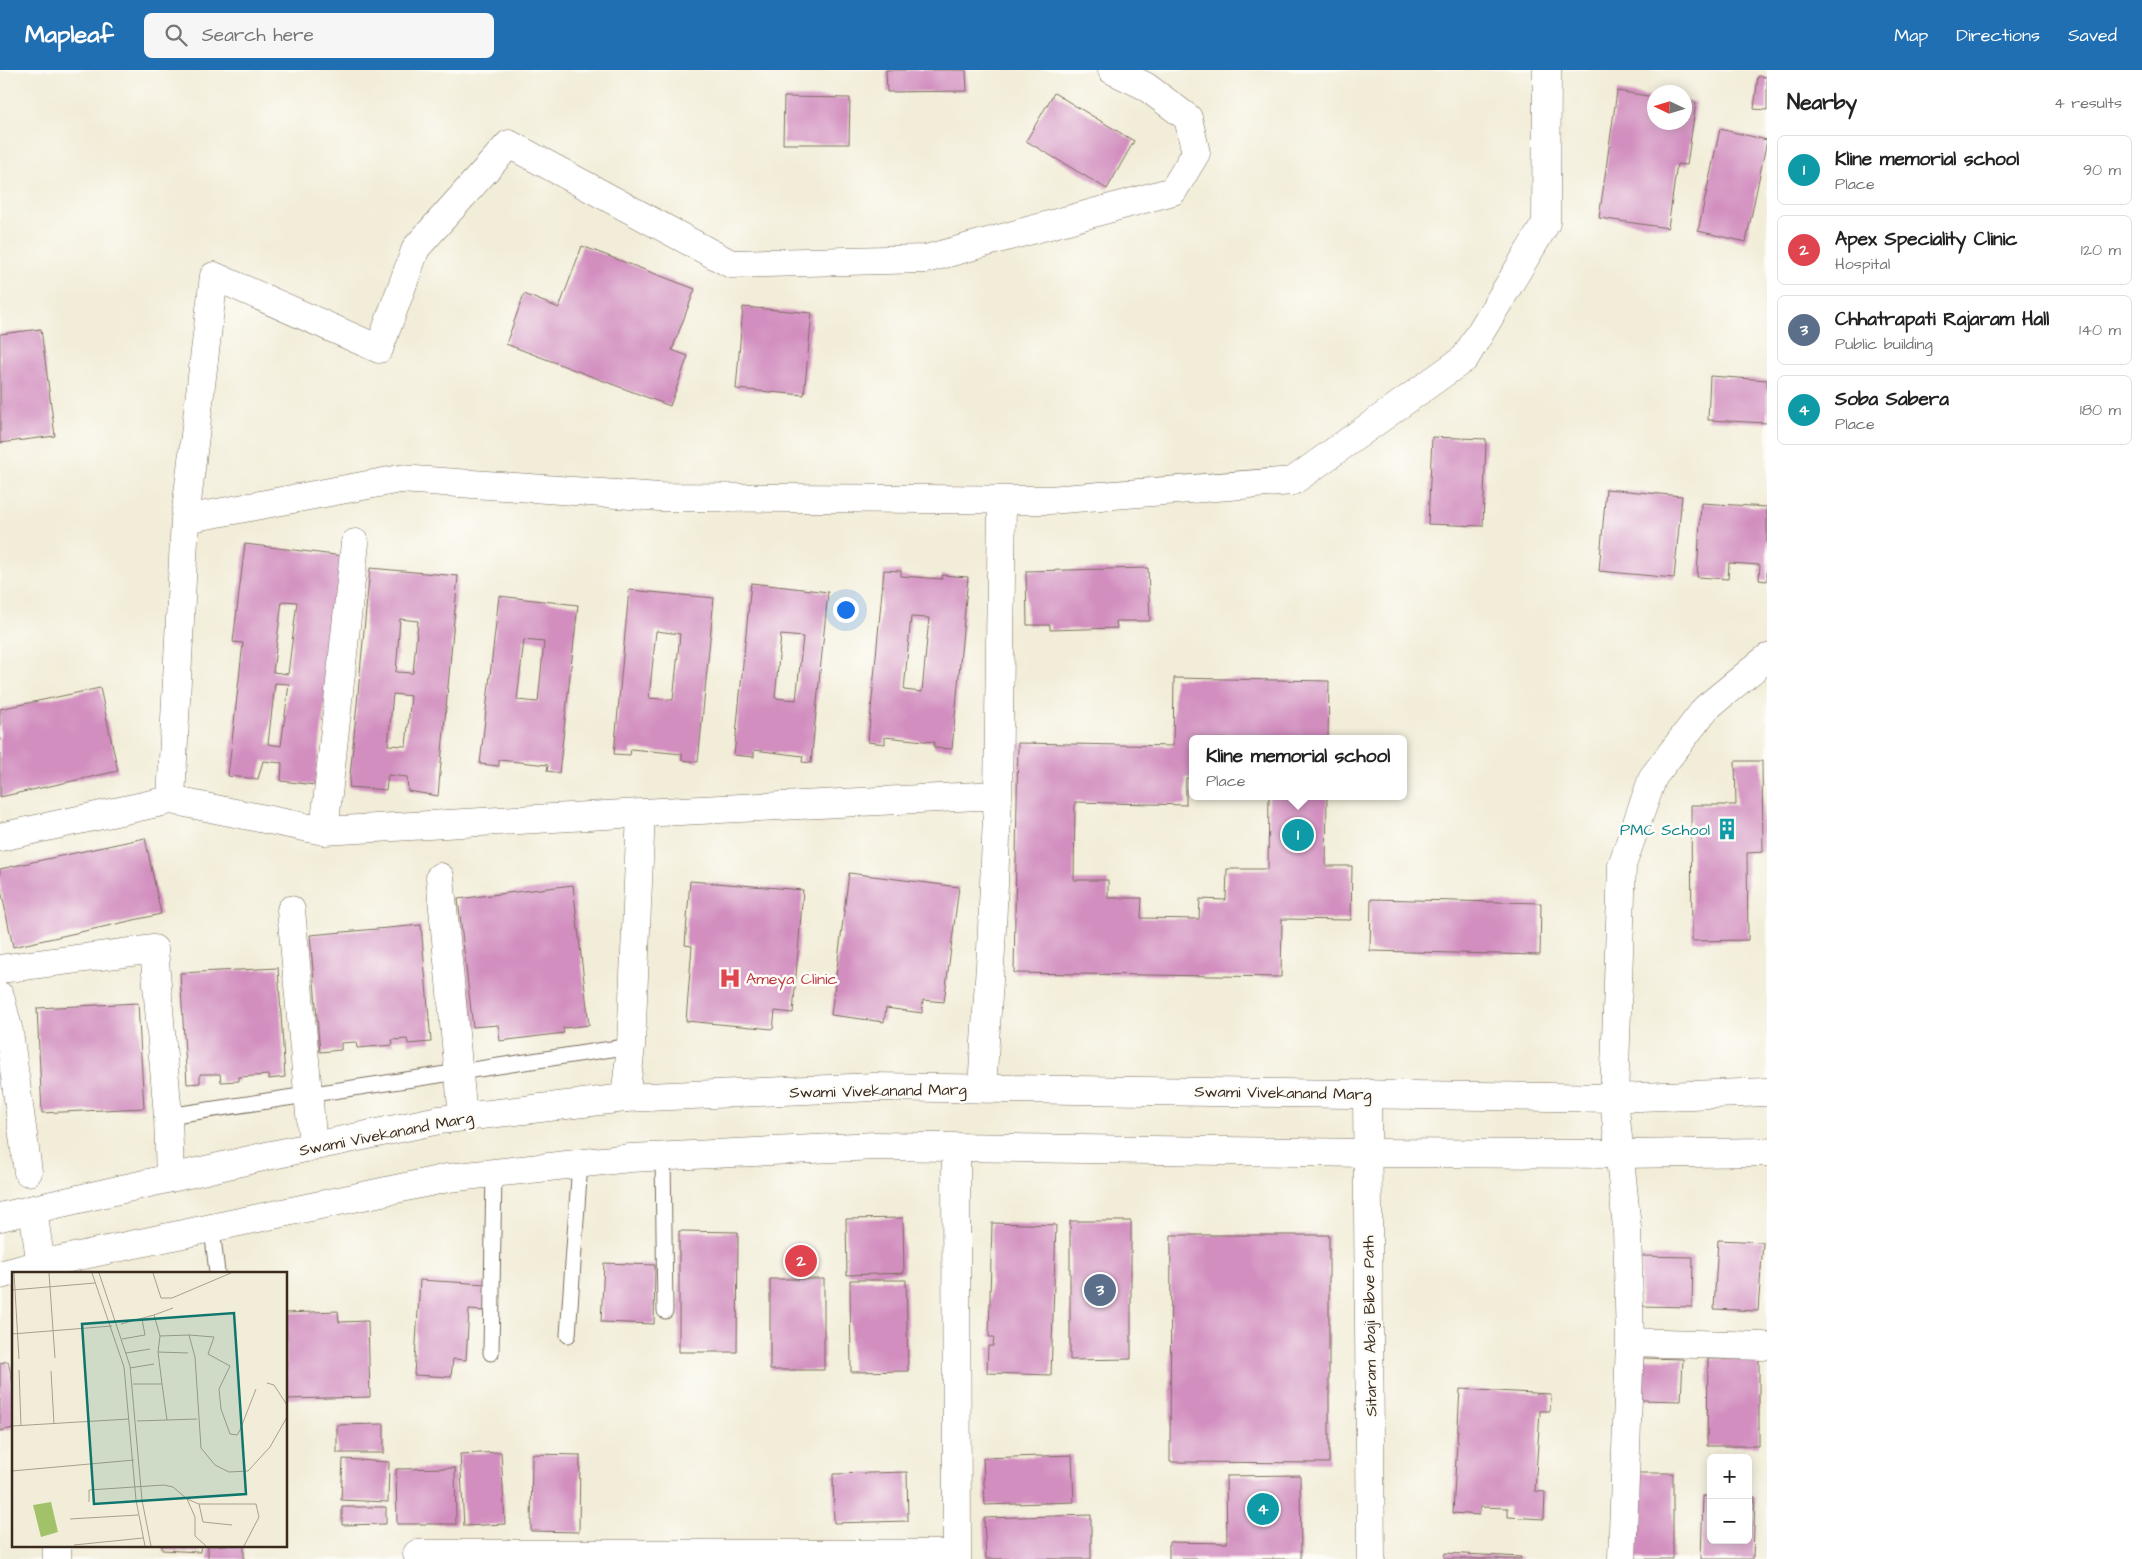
<!DOCTYPE html>
<meta charset="utf-8">
<style>
body{margin:0;font-family:"Architects Daughter",sans-serif;background:#f6f6f6;color:#222}
.controls{position:absolute;right:15px;bottom:15px;display:grid;overflow:hidden;border-radius:8px;box-shadow:0 2px 12px #0003}
.controls button{width:45px;height:45px;display:grid;place-items:center;padding:0;border:0;border-bottom:1px solid #e0e0e0;background:#fff;color:#222;font:25px sans-serif}
.compass{position:absolute;left:1647px;top:15px;width:45px;height:45px;border-radius:50%;background:#fff;box-shadow:0 2px 12px #0003;rotate:274deg}
.you{position:absolute;left:845px;top:539px;width:18px;height:18px;margin:-12px;border:4px solid #fff;border-radius:50%;background:#1a73e8;box-shadow:0 0 0 8px #1a73e833}
.badge{display:grid;place-items:center;width:32px;height:32px;border-radius:50%;background:#1f6fb2;color:#fff;font-size:16px;font-weight:700}
.pin{position:absolute;translate:-50% -50%;border:2px solid #fff;box-shadow:0 1px 5px #0006}
.popup{position:absolute;left:1189px;top:665px;width:218px;height:65px;box-sizing:border-box;display:grid;place-content:center;border-radius:8px;background:#fff;filter:drop-shadow(0 1px 4px #0005);font-size:16px;white-space:nowrap;color:#767676}
.popup b{font-size:19px;color:#222}
.popup::after{content:'';position:absolute;left:50%;top:100%;margin-left:-10px;border:10px solid transparent;border-top-color:#fff}
.list{margin:0;padding:0;list-style:none}
h2{display:flex;justify-content:space-between;align-items:center;height:65px;margin:0;padding:0 20px;font-size:21px}
h2 small{font-size:16px;font-weight:400;color:#767676}
.list li{display:grid;grid-template-columns:32px 1fr auto;gap:15px;align-items:center;box-sizing:border-box;height:70px;margin:0 10px 10px;padding:0 10px;border:1px solid #e0e0e0;border-radius:8px}
.list b{display:block;font-size:19px;white-space:nowrap}
.list p{margin:0;font-size:16px;white-space:nowrap;color:#767676}
.list em{font-size:16px;font-style:normal;color:#767676}
.icon{flex:none;width:28px;height:28px;fill:none;stroke:currentColor;stroke-width:2;stroke-linecap:round;stroke-linejoin:round}
.map{position:relative;flex:none;width:1767px;height:1489px;overflow:hidden}
header{display:flex;align-items:center;gap:30px;box-sizing:border-box;height:70px;padding:0 25px;background:#1f6fb2;color:#fff}
header strong{font-size:24px}
nav{display:flex;gap:28px;margin-inline-start:auto;font-size:18px}
.search{width:350px;height:45px;background:#f6f6f6;display:flex;align-items:center;gap:12px;box-sizing:border-box;padding:0 18px;border-radius:8px;color:#767676;font-size:19px}
main{display:flex}
aside{flex:1;background:#fff}
.map>svg:first-child{display:block}
</style>
<header>
<strong>Mapleaf</strong>
<div class="search"><svg class="icon" aria-label="search" viewBox="0 0 24 24"><circle cx="10" cy="10" r="6"/><path d="M15 15l6 6"/></svg>Search here</div>
<nav><a>Map</a><a>Directions</a><a>Saved</a></nav>
</header>
<main>
<div class="map">
<svg width="1767" height="1489" viewBox="0 0 1767 1489">
<rect width="100%" height="100%" fill="#fdfcf7"/>
<filter id="ink" filterUnits="userSpaceOnUse"><feTurbulence type="fractalNoise" baseFrequency=".02" numOctaves="2"/><feDisplacementMap in="SourceGraphic" scale="10" xChannelSelector="R" yChannelSelector="G"/><feConvolveMatrix kernelMatrix="1 2 1 2 8 2 1 2 1" color-interpolation-filters="sRGB"/></filter>
<filter id="wash" filterUnits="userSpaceOnUse"><feTurbulence type="fractalNoise" baseFrequency=".0096" numOctaves="4" result="noise"/><feDisplacementMap in="SourceGraphic" scale="20" xChannelSelector="R" yChannelSelector="G"/><feGaussianBlur stdDeviation="1.12" result="paint"/><feColorMatrix in="noise" values="0 0 0 0 0 0 0 0 0 0 0 0 0 0 0 0 0 1.4 0 .05"/><feComposite in="paint" operator="in"/></filter>
<g filter="url(#wash)">
<rect width="100%" height="100%" fill="#f2edd8"/>
<g id="blocks">
<!-- building -->
<path fill="#d28ebf" fill-rule="evenodd" d="M886,0H966L967,21L887,22Z
M1758,6L1767,7V40L1754,39Z
M1617,21L1654,27V52H1684V31L1696,32L1687,95L1677,94L1668,158L1599,148Z
M1054,23L1134,71L1107,119L1026,71Z
M784,27L850,28L849,74H783Z
M1720,59L1767,70L1746,172L1698,161Z
M582,176L695,219L672,280L688,286L670,336L506,274L524,224L559,238Z
M743,237L812,243L804,325L736,319Z
M41,259L55,366L0,373V264Z
M1710,306L1767,310V353L1708,350Z
M1432,367L1486,369L1483,456L1428,454Z
M1606,419L1682,426L1674,508L1599,501Z
M1701,433L1767,437V511L1759,510L1760,495L1729,493L1728,509L1697,507Z
M245,474L343,486L315,715L281,711L282,693L263,691L258,709L228,706L243,573L233,572ZM282,531L297,532L288,604L273,602ZM275,613L289,614L281,676L268,674Z
M370,498L458,506L438,726L408,721L407,707L388,705L386,720L349,717ZM400,549L418,551L413,603L396,602ZM393,624L411,626L406,676L388,675Z
M1148,498L1150,551H1116L1117,558L1050,560V555H1027L1026,501Z
M884,500L901,501V506L942,509V505L968,507L952,679L934,678V672L885,667V674L868,672ZM911,547L929,548L922,622L904,620Z
M751,513L828,522L811,693L802,692L803,686L754,680V687L734,685ZM781,565L803,567L796,630L775,628Z
M629,520L714,528L698,692L682,690V684L631,679L630,685L614,684ZM656,561L680,564L673,630L649,628Z
M499,526L578,535L559,703L547,701L548,695L499,690V696L480,694ZM524,570L544,572L538,632L517,630Z
M1174,608L1329,611L1328,669H1193V708H1186V735L1075,732L1074,810H1108V828H1142L1141,848L1199,849L1200,829L1226,830L1227,799H1268L1269,726H1327L1326,796H1352L1351,850L1282,849L1281,907L1014,903L1018,673L1173,676Z
M100,618L118,701L0,727V639Z
M1735,691H1762L1763,782L1747,783L1748,870L1692,871L1691,735H1736Z
M145,768L161,844L13,877L0,815V799Z
M849,803L959,817L944,932L923,930L922,943L886,938L884,952L831,945Z
M690,811L803,820L793,943L775,941L773,959L686,951L692,876L685,875Z
M573,815L589,955L563,958L564,963L500,971L498,955L473,957L458,829Z
M1371,829L1541,833L1540,885L1370,881Z
M421,855L431,972L408,974L407,969L392,970L393,975L357,978L356,972L341,973V980L320,982L310,865Z
M278,898L285,1007L269,1009V1005L239,1007V1011L221,1012L220,1004H200V1013L187,1014L180,903Z
M138,933L144,1038L42,1043L37,938Z
M903,1148L904,1203L847,1205L846,1149Z
M1070,1151H1131V1289L1070,1290Z
M992,1153L1056,1155L1051,1305L987,1303L988,1276H993L994,1267H989Z
M679,1161L738,1162L737,1282H679Z
M1171,1165H1329V1393L1170,1392Z
M1718,1170L1763,1172L1758,1241L1714,1239Z
M1641,1186L1693,1187L1692,1237L1640,1236Z
M604,1193L655,1195L654,1254L601,1252Z
M770,1209H824V1300H770Z
M420,1210L486,1214L485,1241L469,1240L466,1290L453,1289L451,1307L414,1305Z
M850,1210H906L908,1301L851,1302Z
M338,1241L339,1252L368,1251L370,1327L286,1329V1243Z
M1643,1288L1683,1289L1681,1331L1641,1330Z
M1708,1289H1759V1376H1707Z
M8,1291L14,1318V1358L0,1361V1293Z
M1460,1319L1551,1324L1550,1341H1540L1535,1421L1545,1422L1544,1449L1508,1447V1438L1480,1437L1479,1445L1453,1443Z
M384,1354V1383H337V1355Z
M501,1382L505,1454L464,1456L460,1384Z
M532,1384L580,1385L579,1462L531,1461Z
M1072,1385L1074,1432L985,1435L983,1388Z
M343,1389L389,1392L388,1432L341,1430Z
M455,1398L456,1454H397L396,1399Z
M907,1402L908,1451L834,1453L833,1404Z
M1634,1403H1673V1489H1634Z
M1300,1405L1301,1489H1169V1472L1227,1473L1226,1406Z
M1703,1426H1711V1470H1748V1427H1755L1753,1489H1701Z
M342,1437H386V1454L342,1455Z
M1091,1445V1489H986L984,1448Z
M162,1475H201L200,1482L162,1480Z
M208,1475H244V1489H208Z
M1445,1483L1521,1487V1489H1444Z"/>
</g>
</g>
<g filter="url(#ink)">
<use href="#blocks" fill-opacity="0" stroke="#7b6e5f" stroke-width="1"/>
<g fill="none" stroke-linecap="round" stroke-linejoin="round">
<!-- service casing -->
<g stroke="#7b6e5f" stroke-width="17">
<path id="service" d="M168,1046L631,976
M663,1086L665,1241
M212,1158L217,1203
M568,1265L580,1093
M491,1283L494,1102"/>
</g>
<!-- minor casing -->
<g stroke="#7b6e5f" stroke-width="29">
<path id="minor" d="M185,449L214,206L379,279L416,178L509,74L731,194L926,189L1173,121L1196,83L1188,48L1145,16L1112,0
M171,730L324,761L641,743L631,976L625,1028
M641,743L998,725
M324,761L355,473
M0,767L171,730L185,449L400,409L660,427L1049,430L1293,411L1465,288L1546,153L1547,0
M440,807L463,1047
M291,840L313,1076
M0,899L154,879L168,1046L170,1108
M0,926L9,962L28,1102
M982,1018L991,880L998,725L1002,430
M956,1078L957,1489
M33,1139L42,1203
M1630,1272L1763,1276
M417,1484H957
M57,1489V1475
M1622,1489L1630,1272L1627,1158L1614,1028L1622,795L1653,707L1706,638L1767,588"/>
</g>
<!-- tertiary casing -->
<g stroke="#7b6e5f" stroke-width="29">
<path id="tertiary" d="M1367,1023L1371,1489"/>
</g>
<!-- secondary casing -->
<g stroke="#7b6e5f" stroke-width="29">
<path id="secondary" d="M0,1147L267,1086L439,1050L625,1028L874,1017L1614,1028L1767,1022
M0,1205L41,1194L448,1108L630,1088L875,1076L1367,1083L1620,1084L1767,1082"/>
</g>
<!-- service -->
<use href="#service" stroke="#fff" stroke-width="15"/>
<!-- minor -->
<use href="#minor" stroke="#fff" stroke-width="28"/>
<!-- tertiary -->
<use href="#tertiary" stroke="#fff" stroke-width="28"/>
<!-- secondary -->
<use href="#secondary" stroke="#fff" stroke-width="28"/>
</g>
</g>
<!-- icons -->
<defs>
<g id="building-bare" transform="scale(1.725)"><path d="M-4-6H4V6H1V3H-1V6H-4ZM-2.5-4.3h1.7v1.8h-1.7ZM.8-4.3h1.7v1.8H.8ZM-2.5-1h1.7V.8h-1.7ZM.8-1h1.7V.8H.8Z" fill="#0f9aa8" stroke="#fdfcf7" stroke-width="2.5" paint-order="stroke"/></g>
<g id="hospital-bare" transform="scale(1.725)"><path d="M-5-5h3v3.5h4V-5h3V5h-3V1.5h-4V5h-3Z" fill="#e0444e" stroke="#fdfcf7" stroke-width="2.5" paint-order="stroke"/></g>
</defs>
<g fill-rule="evenodd">
<use href="#building-bare" x="1727" y="759"/>
<use href="#hospital-bare" x="730" y="908"/>
</g>
<g text-anchor="middle" stroke-width="5" stroke-linejoin="round" paint-order="stroke">
<!-- culture labels -->
<g font-size="16" fill="#0d838f" stroke="#fdfcf7" text-anchor="end">
<text x="1710" y="765">PMC School</text>
</g>
<!-- health labels -->
<g font-size="16" fill="#be3a42" stroke="#fdfcf7" text-anchor="start">
<text x="746" y="914">Ameya Clinic</text>
</g>
<!-- street labels -->
<g font-size="16" fill="#3b2a1e" stroke="#fdfcf7">
<text transform="translate(878 1020) rotate(-1)" y="6">Swami Vivekanand Marg</text>
<text transform="translate(1283 1022) rotate(1)" y="6">Swami Vivekanand Marg</text>
<text transform="translate(386 1063) rotate(-11)" y="6">Swami Vivekanand Marg</text>
<text transform="translate(1369 1256) rotate(-91)" y="6">Sitaram Abaji Bibve Path</text>
</g>
</g>
<!-- overview -->
<g transform="translate(12 1202)">
<rect width="275" height="275" fill="#f2edd8"/>
<path d="M39,230L46,260L29,265L21,233Z" fill="#a2c26a"/>
<path fill="none" stroke="#a99f8e" stroke-width="1" d="M2,1L7,87M37,1L43,86M80,1L112,95L124,228L133,274M87,1L118,94L130,228L139,274M141,1L149,26H160L219,1M0,18L83,11M142,43L161,36M109,52L142,43L148,64L177,63L183,85L189,176L203,193L217,200L236,199L258,175L275,145M0,62L100,54M177,63L202,65L196,82L218,94L207,117L209,137L218,162L225,163L228,158L244,117M110,67L133,63L130,47M146,80L176,81M114,81L138,77M73,95L77,150M118,96L142,92M7,98L9,154M39,99L42,152M255,111L262,113L275,133M121,112H150L146,80L148,64M150,112L155,148M125,149L185,147M0,154L117,147M0,199L122,188M175,227L187,232H244L247,245L232,274M77,230V218L152,213L161,215L175,227L183,245V264L194,274M187,232L191,250L220,253M58,247L126,243M62,273L131,266"/>
<path fill="#0f766e" fill-opacity="0.15" stroke="#0f766e" stroke-width="2.5" d="M222,41L234,222L82,232L70,52Z"/>
<rect width="275" height="275" fill="none" stroke="#3b2a1e" stroke-width="2.5"/>
</g>
</svg>
<div class="controls">
<button>+</button>
<button>−</button>
</div>
<svg class="compass" viewBox="-18 -18 36 36"><path d="M0-13l5 13h-10z" fill="#e53935"/><path d="M0 13l5-13h-10z" fill="#767676"/></svg>
<div class="you"></div>
<div class="pin badge" style="left:1298px;top:765px;background:#0f9aa8">1</div>
<div class="popup"><b>Kline memorial school</b>Place</div>
<div class="pin badge" style="left:801px;top:1191px;background:#e0444e">2</div>
<div class="pin badge" style="left:1100px;top:1220px;background:#5c6f8a">3</div>
<div class="pin badge" style="left:1263px;top:1439px;background:#0f9aa8">4</div>
</div>
<aside>
<h2>Nearby<small>4 results</small></h2>
<ul class="list">
<li><span class="badge" style="background:#0f9aa8">1</span><div><b>Kline memorial school</b><p>Place</p></div><em>90 m</em></li>
<li><span class="badge" style="background:#e0444e">2</span><div><b>Apex Speciality Clinic</b><p>Hospital</p></div><em>120 m</em></li>
<li><span class="badge" style="background:#5c6f8a">3</span><div><b>Chhatrapati Rajaram Hall</b><p>Public building</p></div><em>140 m</em></li>
<li><span class="badge" style="background:#0f9aa8">4</span><div><b>Soba Sabera</b><p>Place</p></div><em>180 m</em></li>
</ul>
</aside>
</main>
